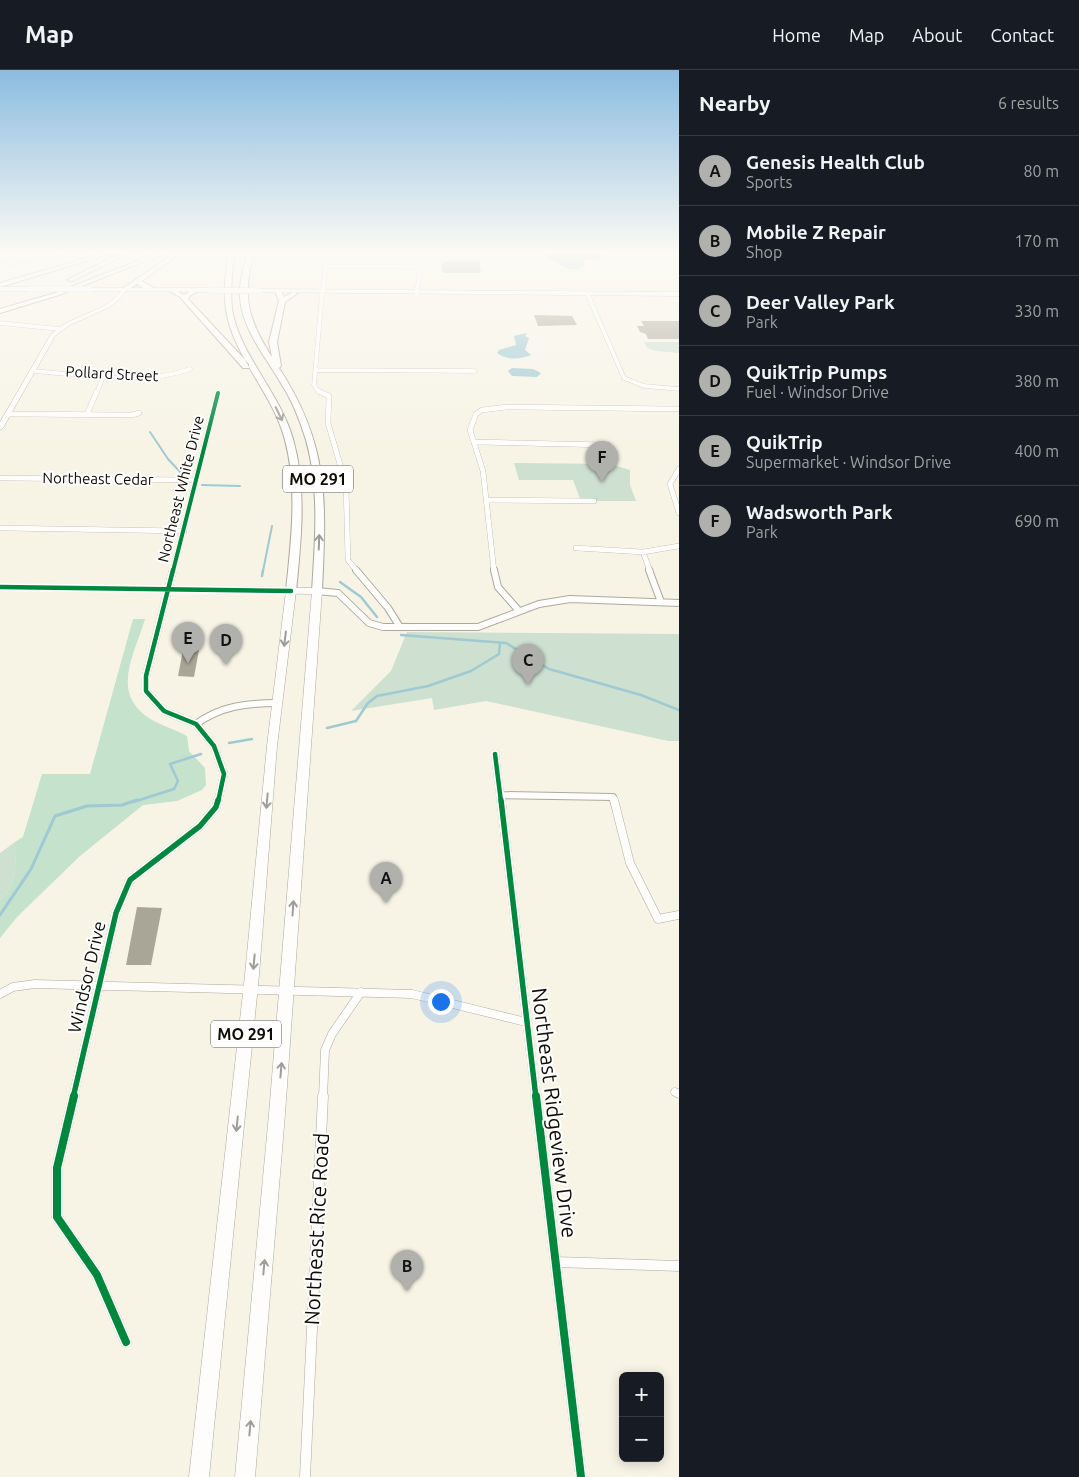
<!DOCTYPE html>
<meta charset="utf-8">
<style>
body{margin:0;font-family:Ubuntu,sans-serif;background:#20242c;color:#f1f3f6}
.controls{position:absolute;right:15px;bottom:15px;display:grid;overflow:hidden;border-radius:8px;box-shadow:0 2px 12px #0003}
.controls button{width:45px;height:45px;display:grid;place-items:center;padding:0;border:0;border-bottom:1px solid #363941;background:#171b24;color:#f1f3f6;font:25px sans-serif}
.you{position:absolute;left:440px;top:931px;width:18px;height:18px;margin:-12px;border:4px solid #fff;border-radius:50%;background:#1a73e8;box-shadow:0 0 0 8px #1a73e833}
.badge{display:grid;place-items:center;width:32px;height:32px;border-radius:50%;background:#b0b0ad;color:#111;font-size:16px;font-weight:700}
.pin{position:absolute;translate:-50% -41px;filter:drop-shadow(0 1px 2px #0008)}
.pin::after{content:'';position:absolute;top:26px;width:18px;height:15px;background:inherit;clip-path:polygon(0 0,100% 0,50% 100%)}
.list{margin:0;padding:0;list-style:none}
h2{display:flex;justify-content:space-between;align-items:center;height:65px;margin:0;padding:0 20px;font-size:21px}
h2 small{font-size:16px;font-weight:400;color:#9ea1a6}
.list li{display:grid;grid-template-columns:32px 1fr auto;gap:15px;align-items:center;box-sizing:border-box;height:70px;padding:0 20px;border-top:1px solid #363941}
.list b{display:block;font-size:19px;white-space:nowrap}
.list p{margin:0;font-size:16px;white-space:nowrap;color:#9ea1a6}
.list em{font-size:16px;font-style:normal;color:#9ea1a6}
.map{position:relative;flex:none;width:679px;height:1407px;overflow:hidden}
header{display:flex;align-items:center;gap:30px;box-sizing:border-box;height:70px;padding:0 25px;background:#171b24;border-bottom:1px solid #363941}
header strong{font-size:24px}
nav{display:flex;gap:28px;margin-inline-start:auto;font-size:18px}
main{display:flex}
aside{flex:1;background:#171b24}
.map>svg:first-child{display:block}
</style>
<header>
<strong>Map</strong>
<nav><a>Home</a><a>Map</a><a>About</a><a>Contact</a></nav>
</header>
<main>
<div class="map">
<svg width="679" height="1407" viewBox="0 0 679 1407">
<rect width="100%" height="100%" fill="#f7f4e6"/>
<!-- green -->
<path fill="#cee0cf" d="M644,272H679V283L656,281L647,278Z
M514,393L611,394L630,400V415L636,431H581L573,410H519Z
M407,562L679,564V671H668L486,631L434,640L432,628L351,641L391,601Z
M15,772C15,796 19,812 0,830V783Z"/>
<!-- forest -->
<path fill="#c4e2cc" d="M133,549H145C134,586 109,624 152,650C163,656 176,660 187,666L189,681L205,698L206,715L202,720L177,731L143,735L80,786L17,847L0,868V830C19,812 15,796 15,772L23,767L42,704H90Z"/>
<!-- water -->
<path fill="#9fc9d3" d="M548,182H596L602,186L600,189L584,190L583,197C567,205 559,191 545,187Z
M527,263L525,266L529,268L525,280L531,285C520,289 508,291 497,283L499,280L516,275L514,266Z
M512,298L533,299L541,303L537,307L512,306L508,301Z"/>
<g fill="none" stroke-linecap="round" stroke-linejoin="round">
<!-- stream-far2 -->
<path stroke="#9fc9d3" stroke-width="2" d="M150,362L168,389L183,405
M202,415L240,416
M263,501L272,456"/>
<!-- stream-far1 -->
<path stroke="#9fc9d3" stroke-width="2.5" d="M262,506L263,500
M340,512L361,527L377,547
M401,565L506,573L549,599L641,625L679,640
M327,658L356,651L368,633L377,626L428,616L471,601L499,584L500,573
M229,673L252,669
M133,732L174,719L178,711L170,694L201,684"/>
<!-- stream -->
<path stroke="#9fc9d3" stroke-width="3" d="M0,845L31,799L55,746L87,736L122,735L137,730"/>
</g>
<!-- building -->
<path fill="#aaa697" d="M443,191H479L481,203H443L441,194H444Z
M534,245L572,246L577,255L538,256Z
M641,251H679V269H648L646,264L640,262L637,256H644Z
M183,580H199L194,607L178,606Z
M137,837L162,838L151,895H126Z"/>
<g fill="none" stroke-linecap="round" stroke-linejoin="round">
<!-- street-far4 casing -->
<g stroke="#aca99e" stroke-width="4.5">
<path id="street-far4" d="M325,196L418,197L419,209L416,225
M323,220L327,182
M587,223L624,308L644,316L679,319
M0,253L59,259
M315,300L475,301
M32,301C84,304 139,317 190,299
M97,322L103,307
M319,322L314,315L322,224"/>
</g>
<!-- street-far3 casing -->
<g stroke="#aca99e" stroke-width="5.5">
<path id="street-far3" d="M318,321L329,326L328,353L346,415L348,490L357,501
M9,344L132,345L139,343
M87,344L97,321
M476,372L608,375
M679,399L670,414L679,443
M0,408L196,410
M487,430L594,431
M0,458L184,461
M576,478L643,482L679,476
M643,482L650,501
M173,501L218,323
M494,501L483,401L470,360L476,344L482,340L507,337L679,339"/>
</g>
<!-- street-far2 casing -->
<g stroke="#aca99e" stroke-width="8">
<path id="street-far2" d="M173,500L146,606V621L164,641L196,654L214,676L224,704L218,732
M356,500L388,538L400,557
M494,500L498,517L519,541
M649,500L661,532
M317,521L338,523L369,553L383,557H478L539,534L570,529L679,533
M196,654C221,636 247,633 277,633
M495,684L501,732
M501,725L613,727L614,732"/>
</g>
<!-- street-far1 casing -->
<g stroke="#aca99e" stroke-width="9">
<path id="street-far1" d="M501,730L536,1028
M614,730L630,793L658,849L679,845
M0,924L13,917L35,914L412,924L526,952
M675,1022L679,1024
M73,1028L116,843L130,810L200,756L216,737L218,730
M323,1028L325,980L332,964L361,922"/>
</g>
<!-- street casing -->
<g stroke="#aca99e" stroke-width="11">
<path id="street" d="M74,1026L57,1098V1147L97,1205L126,1272
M536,1026L581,1407
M556,1192L679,1196
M305,1407L323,1026"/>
</g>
<!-- secondary casing -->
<g stroke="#aca99e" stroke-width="1">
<path id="secondary" d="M75,182H81L55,189L0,196V194L55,187Z
M0,217H30L33,219L30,221H0Z
M88,218H211L214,220L211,222L126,221L120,229L108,238L70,255L55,266L3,358L0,360V352L51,264L66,253L104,236L116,227L121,221H90L88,220Z
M260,219L679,222V226L258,222V220Z
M0,514L317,518L321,521L317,524L0,520Z"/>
</g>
<!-- primary casing -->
<g stroke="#aca99e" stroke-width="1">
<path id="primary" d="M291,518L296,521L277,676L259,905L209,1407H189L245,905L267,676L286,521Z
M317,518L322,521L285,1044L255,1407H235L269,1044L312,521Z"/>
</g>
<!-- highway casing -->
<g stroke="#aca99e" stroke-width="2">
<path id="highway" d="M108,182H116L0,217V213Z
M124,182H131L72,211L67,210Z
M161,182H168L59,225L0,243V239L55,223Z
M176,182H182L142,211L155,219V221L143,218L137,214L126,221H122V219Z
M229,182H235C232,201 230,220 232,239C239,284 280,323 293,369C307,418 301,471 296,521L291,524L286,521C291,471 298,419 285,370C273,323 232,285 226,239C223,219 226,201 229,182Z
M248,182H254C242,226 247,248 272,287L269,272L279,231L275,221L280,220L284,227L293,222L298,223L285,232L277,272L281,296L279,298C330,376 326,431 322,521L317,524L312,521C315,471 320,420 306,370C300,351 293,332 282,315C266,287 242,260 240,227C239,211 244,197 248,182Z
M169,219H173L184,225L194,219H198V221L191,225L188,229L249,294V298H243L180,227L169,221Z"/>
</g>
<!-- street-far4 -->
<use href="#street-far4" stroke="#fefdfb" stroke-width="4"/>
<!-- street-far3 -->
<use href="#street-far3" stroke="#fefdfb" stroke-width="5"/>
<!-- street-far2 -->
<use href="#street-far2" stroke="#fefdfb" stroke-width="6"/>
<!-- street-far1 -->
<use href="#street-far1" stroke="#fefdfb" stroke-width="8"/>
<!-- street -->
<use href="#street" stroke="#fefdfb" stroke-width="10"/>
<!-- secondary -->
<use href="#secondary" fill="#fefdfb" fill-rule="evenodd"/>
<!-- primary -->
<use href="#primary" fill="#fefdfb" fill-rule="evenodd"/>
<!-- highway -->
<use href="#highway" fill="#fefdfb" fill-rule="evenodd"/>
<!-- secondary-bridge casing -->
<g stroke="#aca99e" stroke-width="6" stroke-linecap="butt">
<path id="secondary-bridge" d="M30,219H90
M211,220L260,221"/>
</g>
<!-- secondary-bridge -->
<use href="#secondary-bridge" stroke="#fefdfb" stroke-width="5.5"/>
<!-- cycleway-far3 casing -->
<g stroke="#fff" stroke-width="6">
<path id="cycleway-far3" d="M173,501L218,323"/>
</g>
<!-- cycleway-far2 casing -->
<g stroke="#fff" stroke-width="8">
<path id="cycleway-far2" d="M173,500L146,606V621L164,641L196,654L214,676L224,704L218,732
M0,517L291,521
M495,684L501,732"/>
</g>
<!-- cycleway-far1 casing -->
<g stroke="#fff" stroke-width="9">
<path id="cycleway-far1" d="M501,730L536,1028
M73,1028L116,843L130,810L200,756L216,737L218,730"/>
</g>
<!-- cycleway casing -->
<g stroke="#fff" stroke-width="11">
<path id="cycleway" d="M74,1026L57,1098V1147L97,1205L126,1272
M536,1026L581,1407"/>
</g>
<!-- cycleway-far3 -->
<use href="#cycleway-far3" stroke="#00873e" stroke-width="4"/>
<!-- cycleway-far2 -->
<use href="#cycleway-far2" stroke="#00873e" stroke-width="4.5"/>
<!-- cycleway-far1 -->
<use href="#cycleway-far1" stroke="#00873e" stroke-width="5.5"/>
<!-- cycleway -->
<use href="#cycleway" stroke="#00873e" stroke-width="8"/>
</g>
<!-- one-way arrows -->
<defs><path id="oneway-shaft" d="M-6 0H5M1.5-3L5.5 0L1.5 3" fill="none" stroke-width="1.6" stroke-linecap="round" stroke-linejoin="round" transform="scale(1.25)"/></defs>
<g stroke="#9e9d98">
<use href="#oneway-shaft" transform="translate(279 344) rotate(64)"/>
<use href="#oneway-shaft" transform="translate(319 472) rotate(-88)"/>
<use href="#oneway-shaft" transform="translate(285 569) rotate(97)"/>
<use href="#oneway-shaft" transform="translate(267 731) rotate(95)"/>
<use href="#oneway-shaft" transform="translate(293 838) rotate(-86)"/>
<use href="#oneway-shaft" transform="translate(254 892) rotate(95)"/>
<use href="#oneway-shaft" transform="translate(281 1000) rotate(-85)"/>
<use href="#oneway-shaft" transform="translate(237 1054) rotate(96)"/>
<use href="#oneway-shaft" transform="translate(264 1197) rotate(-85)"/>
<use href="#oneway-shaft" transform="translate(250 1358) rotate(-85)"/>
</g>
<!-- sky -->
<linearGradient id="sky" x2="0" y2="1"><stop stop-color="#8bbce0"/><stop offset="0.48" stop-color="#fbfaf4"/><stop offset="1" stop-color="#fbfaf4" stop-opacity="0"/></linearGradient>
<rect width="679" height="378" fill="url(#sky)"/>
<g text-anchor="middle" stroke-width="4" stroke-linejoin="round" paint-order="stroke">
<!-- far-street labels -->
<g font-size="15" fill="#0e0c04" stroke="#fff">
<text transform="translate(112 304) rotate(3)" y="5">Pollard Street</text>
<text transform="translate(98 409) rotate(1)" y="5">Northeast Cedar</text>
<text transform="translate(181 419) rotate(-76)" y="5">Northeast White Drive</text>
</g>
<!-- shield labels -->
<g fill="#fff" stroke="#56554f" stroke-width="1">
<rect x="283" y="395.5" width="70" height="27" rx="4"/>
<rect x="211" y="950.5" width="70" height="27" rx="4"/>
</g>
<g font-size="16" font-weight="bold" fill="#0e0c04">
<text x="318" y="415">MO 291</text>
<text x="246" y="970">MO 291</text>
</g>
<!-- street labels -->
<g font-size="18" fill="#0e0c04" stroke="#fff">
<text transform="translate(87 907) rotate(-77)" y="6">Windsor Drive</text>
</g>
<!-- near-street labels -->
<g font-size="21" fill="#0e0c04" stroke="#fff">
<text transform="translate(554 1043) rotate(83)" y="7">Northeast Ridgeview Drive</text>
<text transform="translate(317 1159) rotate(-87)" y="7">Northeast Rice Road</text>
</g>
</g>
</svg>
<div class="controls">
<button>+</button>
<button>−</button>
</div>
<div class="you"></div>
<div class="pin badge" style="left:386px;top:833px">A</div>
<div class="pin badge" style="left:407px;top:1221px">B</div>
<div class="pin badge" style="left:528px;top:615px">C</div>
<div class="pin badge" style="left:226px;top:595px">D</div>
<div class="pin badge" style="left:188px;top:593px">E</div>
<div class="pin badge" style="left:602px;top:412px">F</div>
</div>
<aside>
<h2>Nearby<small>6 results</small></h2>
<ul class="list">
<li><span class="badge">A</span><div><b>Genesis Health Club</b><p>Sports</p></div><em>80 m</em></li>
<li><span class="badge">B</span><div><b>Mobile Z Repair</b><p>Shop</p></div><em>170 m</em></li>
<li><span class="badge">C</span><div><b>Deer Valley Park</b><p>Park</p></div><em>330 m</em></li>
<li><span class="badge">D</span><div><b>QuikTrip Pumps</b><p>Fuel · Windsor Drive</p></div><em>380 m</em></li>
<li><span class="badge">E</span><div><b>QuikTrip</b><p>Supermarket · Windsor Drive</p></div><em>400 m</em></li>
<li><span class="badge">F</span><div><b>Wadsworth Park</b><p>Park</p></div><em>690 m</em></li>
</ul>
</aside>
</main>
